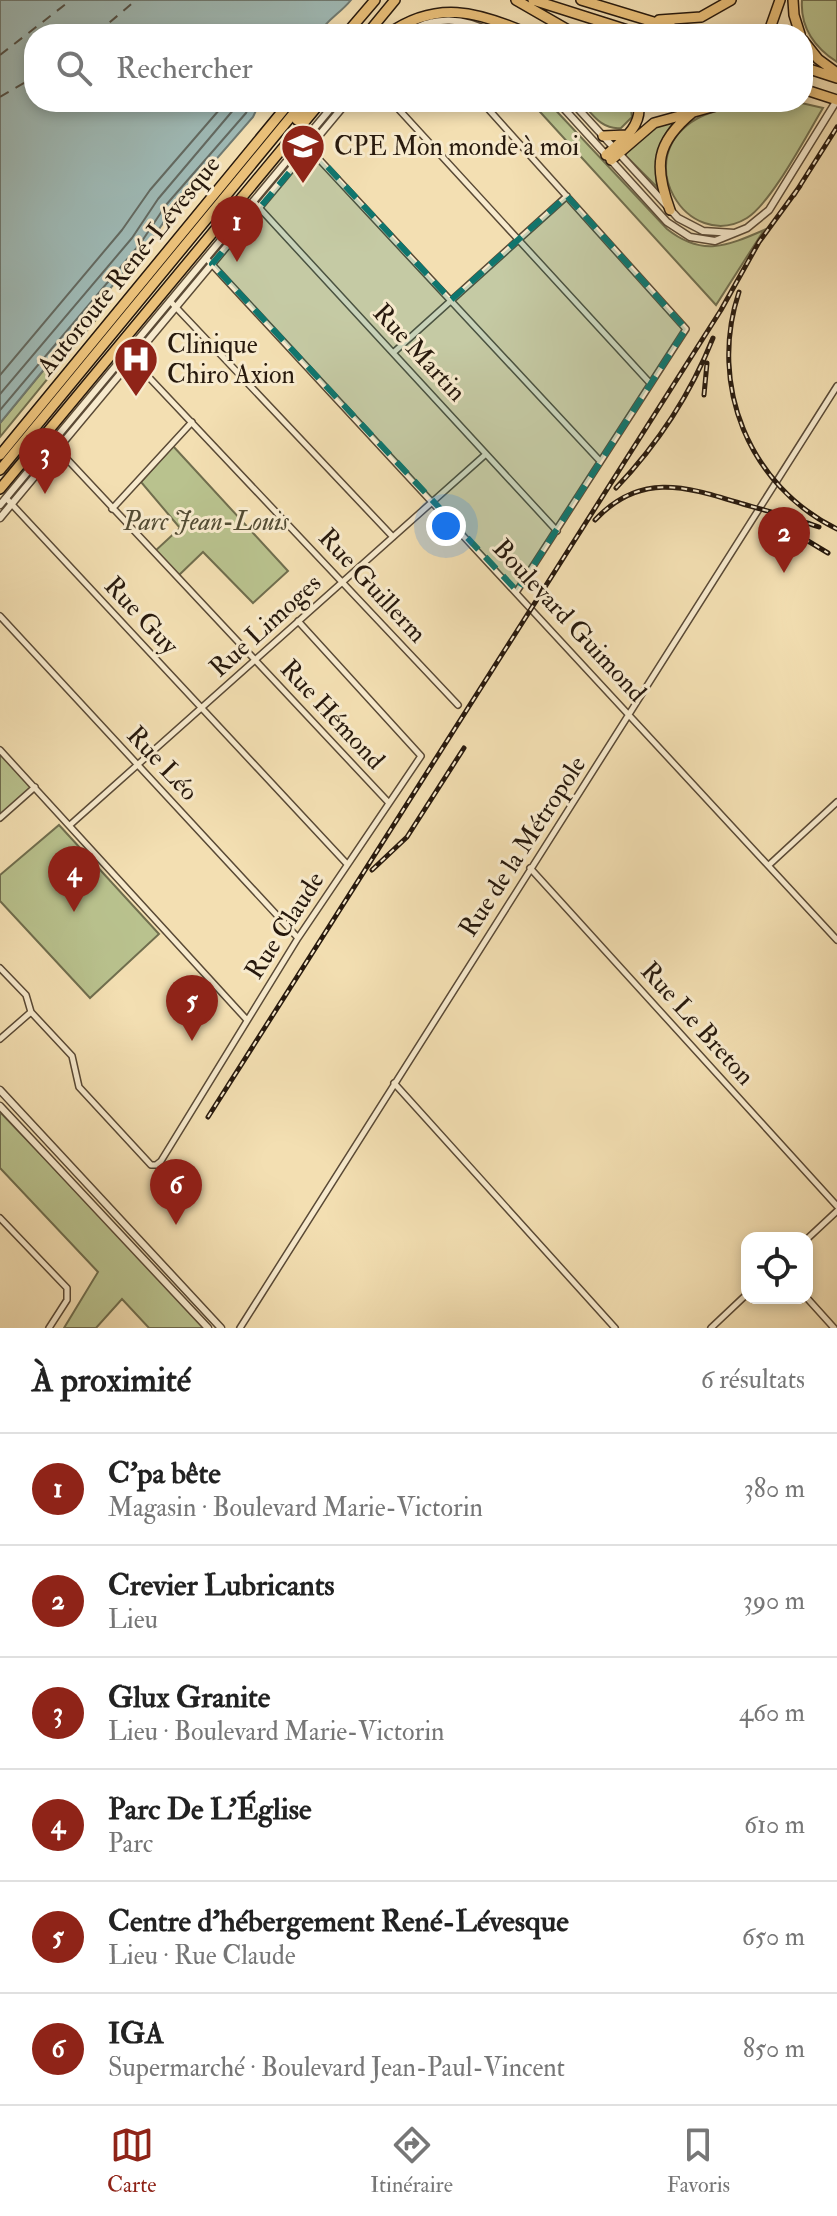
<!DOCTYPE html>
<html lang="fr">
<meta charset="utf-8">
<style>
body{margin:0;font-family:"IM FELL Double Pica",serif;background:#f2f2f2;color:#222}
.controls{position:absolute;right:24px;bottom:24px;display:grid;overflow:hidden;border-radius:16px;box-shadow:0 4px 12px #0003}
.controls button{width:72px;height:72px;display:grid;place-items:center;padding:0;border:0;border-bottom:2px solid #e0e0e0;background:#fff;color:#222;font:40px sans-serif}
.you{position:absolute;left:446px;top:526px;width:28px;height:28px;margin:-20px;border:6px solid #fff;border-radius:50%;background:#1a73e8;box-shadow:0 0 0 12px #1a73e833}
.badge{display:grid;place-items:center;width:52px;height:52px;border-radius:50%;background:#8f2418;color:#fff;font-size:26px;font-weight:700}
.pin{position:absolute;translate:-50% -66px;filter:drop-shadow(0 2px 4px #0008)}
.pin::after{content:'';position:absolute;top:42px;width:28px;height:24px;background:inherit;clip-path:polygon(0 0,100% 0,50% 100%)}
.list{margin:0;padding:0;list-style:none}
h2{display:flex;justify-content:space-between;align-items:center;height:104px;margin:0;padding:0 32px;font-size:34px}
h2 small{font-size:26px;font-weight:400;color:#767676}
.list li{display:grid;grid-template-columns:52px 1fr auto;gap:24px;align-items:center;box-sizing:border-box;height:112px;padding:0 32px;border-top:2px solid #e0e0e0}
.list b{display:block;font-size:30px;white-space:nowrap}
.list p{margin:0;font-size:26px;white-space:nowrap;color:#767676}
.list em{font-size:26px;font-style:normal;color:#767676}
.icon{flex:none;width:44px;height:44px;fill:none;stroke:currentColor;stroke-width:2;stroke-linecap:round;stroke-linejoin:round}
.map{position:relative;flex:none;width:837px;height:1328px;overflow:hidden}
.search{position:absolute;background:#fff;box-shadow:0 4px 12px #0003;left:24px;right:24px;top:24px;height:88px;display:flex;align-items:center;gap:20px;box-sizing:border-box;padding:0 28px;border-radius:32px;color:#767676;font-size:30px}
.sheet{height:776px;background:#fff}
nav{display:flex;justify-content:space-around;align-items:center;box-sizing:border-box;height:112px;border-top:2px solid #e0e0e0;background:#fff;font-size:22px;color:#767676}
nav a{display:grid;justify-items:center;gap:4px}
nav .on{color:#8f2418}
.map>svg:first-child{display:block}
</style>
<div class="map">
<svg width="837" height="1328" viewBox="0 0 837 1328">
<rect width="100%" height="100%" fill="#f3dfb2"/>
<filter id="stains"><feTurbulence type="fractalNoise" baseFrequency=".0025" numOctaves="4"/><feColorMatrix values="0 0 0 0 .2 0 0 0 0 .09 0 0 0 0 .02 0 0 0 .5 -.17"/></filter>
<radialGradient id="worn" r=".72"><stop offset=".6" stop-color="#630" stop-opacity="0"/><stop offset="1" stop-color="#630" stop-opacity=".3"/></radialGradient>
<!-- green -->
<path fill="#b9c28e" stroke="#706e4e" stroke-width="2" d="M802,0H837V62C814,47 800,28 802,0Z
M531,102H548L667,229C702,257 727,246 764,230L716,305Z
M581,102H630L632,117L621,128C602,130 593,115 581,102Z
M763,102H797L823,108C806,136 772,202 747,218C688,254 627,157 698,118C715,109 743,105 763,102Z
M676,120C658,140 654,160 657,187L626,156V151L657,125Z
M109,299L112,300L0,437V423L93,310L98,312Z
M173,446L288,571L253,603L203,552L177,577L154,552L180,528L141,482Z
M0,750L35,787L0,818Z
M59,825L159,934L90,998L0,901V875Z
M0,1112L208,1328H149L122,1299L96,1328H64L98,1272L0,1168Z"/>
<!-- water -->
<path fill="#9fbab6" stroke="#6f7a72" stroke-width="2" d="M0,0H351C341,13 326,20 319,34H34V102H260L253,117L172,210L146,248L136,257L0,423Z"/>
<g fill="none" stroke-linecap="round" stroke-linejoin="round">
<!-- shore -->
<path stroke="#636a62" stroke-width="2" d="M0,375L122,230L150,190L226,102
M0,394L132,238L158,199L240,102
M0,410L140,244L166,205L246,113L251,102"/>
<!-- ferry -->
<path stroke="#515148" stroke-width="2" stroke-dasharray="10 8" stroke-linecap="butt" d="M96,34L136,0
M0,55L71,0
M0,97L34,77"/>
<!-- minor casing -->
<g stroke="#5a4a36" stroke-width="8">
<path id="minor" d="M428,34L431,22
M392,102L649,382
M482,102L686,329L517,591
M303,142L600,461
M253,201L557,531
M206,258L837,940
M170,301L393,537
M126,353L458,705
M393,353L567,196
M52,443L389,803
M6,498L347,864
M112,509L192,422
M0,616L298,938
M0,750L247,1020
M0,818L35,787
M70,825L486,454
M769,865L837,802
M530,868L837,1206
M0,968L26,995L31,1012L72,1056L79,1087L151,1165H156L161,1161L298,938L421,756L298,621
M0,1039L31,1012
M394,1083L615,1328
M0,1218L67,1288V1300L49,1328
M807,1239L837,1211
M807,1298L834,1328
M240,1328L837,386
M711,1328L747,1294"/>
</g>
<!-- tertiary casing -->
<g stroke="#5a4a36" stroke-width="9">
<path id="tertiary" d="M405,34C433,15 465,17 494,34
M558,102L667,222L690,237L715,241L747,228L769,210L837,100
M572,102L678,218L703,231L734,233
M0,505L336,102
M0,518L347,102
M0,1090L221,1328
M0,1106L208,1328"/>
</g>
<!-- motorway casing -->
<g stroke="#27190d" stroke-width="12">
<path id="motorway" d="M516,0L575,34
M533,0L640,34
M581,0L693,34
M793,0L794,15L800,34
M659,20L701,17L731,0
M346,34L375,0
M367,34L395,0
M388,34C436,0 477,11 529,34
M768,34L780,0
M803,40L818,59L837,73
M803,67L837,78
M803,89L837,100
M691,102L710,103
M297,120L311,102
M603,136L626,135
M606,155C622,141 644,125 638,102
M611,160L654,123L730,102
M670,210C654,166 655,143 693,112
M0,455L290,102
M0,470L303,102
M0,489L321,102"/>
</g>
<!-- minor -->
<use href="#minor" stroke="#f7eacd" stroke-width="5"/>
<!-- tertiary -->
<use href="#tertiary" stroke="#f7eacd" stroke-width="6"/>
<!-- motorway -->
<use href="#motorway" stroke="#eac079" stroke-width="9"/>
<!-- rail casing -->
<g stroke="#27190d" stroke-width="5">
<path id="rail" d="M794,195L837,127
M739,292C708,385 749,486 837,529
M704,395L707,363
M616,488C657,445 691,393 713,338
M595,520C641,471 687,487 743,504C768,511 794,518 819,527
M773,520L828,553
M372,870L407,837L464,748
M208,1117L721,310L759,242L800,186"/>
</g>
<!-- rail -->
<use href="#rail" stroke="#f7eacd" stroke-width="2" stroke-dasharray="6" stroke-linecap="butt"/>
</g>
<!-- marked area -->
<path fill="#0f766e" fill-opacity="0.2" stroke="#0f766e" stroke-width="6" stroke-dasharray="16 10" stroke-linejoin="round" d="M310,148L451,300L567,196L686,329L517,591L212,264Z"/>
<!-- icons -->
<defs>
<g id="school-pin" transform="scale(2.3)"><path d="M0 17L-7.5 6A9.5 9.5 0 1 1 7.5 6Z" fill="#8f2418" stroke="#f7eacd"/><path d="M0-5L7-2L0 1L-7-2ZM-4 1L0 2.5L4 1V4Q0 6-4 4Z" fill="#fff"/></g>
<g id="hospital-pin" transform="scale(2.3)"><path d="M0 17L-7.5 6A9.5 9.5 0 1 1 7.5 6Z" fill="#8f2418" stroke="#f7eacd"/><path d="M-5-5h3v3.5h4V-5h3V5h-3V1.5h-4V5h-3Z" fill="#fff"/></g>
</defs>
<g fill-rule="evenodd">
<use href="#school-pin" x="303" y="146"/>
<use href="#hospital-pin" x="136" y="359"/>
</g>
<g text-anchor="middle" stroke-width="6" stroke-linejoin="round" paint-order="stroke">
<!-- poi labels -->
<g font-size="26" fill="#27190d" stroke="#f7eacd" text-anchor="start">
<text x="334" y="155">CPE Mon monde à moi</text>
<text x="167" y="353">Clinique<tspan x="167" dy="30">Chiro Axion</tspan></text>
</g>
<!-- street labels -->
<g font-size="26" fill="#27190d" stroke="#f7eacd">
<text transform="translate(128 265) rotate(-51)" y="9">Autoroute René-Lévesque</text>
<text transform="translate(420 352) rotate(47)" y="9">Rue Martin</text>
<text transform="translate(373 585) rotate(47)" y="9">Rue Guillerm</text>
<text transform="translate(142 615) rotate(47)" y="9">Rue Guy</text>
<text transform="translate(570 620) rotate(47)" y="9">Boulevard Guimond</text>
<text transform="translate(265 625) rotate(-42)" y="9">Rue Limoges</text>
<text transform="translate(333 714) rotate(47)" y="9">Rue Hémond</text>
<text transform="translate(163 763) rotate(47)" y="9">Rue Léo</text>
<text transform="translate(522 846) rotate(-57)" y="9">Rue de la Métropole</text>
<text transform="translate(284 925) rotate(-57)" y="9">Rue Claude</text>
<text transform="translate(698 1023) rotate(48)" y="9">Rue Le Breton</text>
</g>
<!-- park labels -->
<g font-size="26" font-style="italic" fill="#534c34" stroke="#f7eacd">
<text x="206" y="530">Parc Jean-Louis</text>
</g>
</g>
<rect width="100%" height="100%" filter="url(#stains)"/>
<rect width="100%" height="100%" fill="url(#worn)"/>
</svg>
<div class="controls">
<button><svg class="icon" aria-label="locate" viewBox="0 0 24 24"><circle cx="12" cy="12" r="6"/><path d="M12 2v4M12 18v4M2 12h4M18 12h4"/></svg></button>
</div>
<div class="you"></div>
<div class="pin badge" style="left:237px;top:262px">1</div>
<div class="pin badge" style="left:784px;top:573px">2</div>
<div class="pin badge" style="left:45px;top:494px">3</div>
<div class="pin badge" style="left:74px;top:912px">4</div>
<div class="pin badge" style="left:192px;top:1041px">5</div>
<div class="pin badge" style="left:176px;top:1225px">6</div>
<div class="search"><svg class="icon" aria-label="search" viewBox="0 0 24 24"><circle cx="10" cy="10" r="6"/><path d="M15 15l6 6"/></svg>Rechercher</div>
</div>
<section class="sheet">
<h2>À proximité<small>6 résultats</small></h2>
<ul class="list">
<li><span class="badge">1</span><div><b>C'pa bête</b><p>Magasin · Boulevard Marie-Victorin</p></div><em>380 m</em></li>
<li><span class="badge">2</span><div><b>Crevier Lubricants</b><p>Lieu</p></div><em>390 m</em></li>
<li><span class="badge">3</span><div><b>Glux Granite</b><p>Lieu · Boulevard Marie-Victorin</p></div><em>460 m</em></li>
<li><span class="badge">4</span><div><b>Parc De L'Église</b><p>Parc</p></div><em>610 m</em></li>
<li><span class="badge">5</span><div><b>Centre d'hébergement René-Lévesque</b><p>Lieu · Rue Claude</p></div><em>650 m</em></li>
<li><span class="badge">6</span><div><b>IGA</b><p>Supermarché · Boulevard Jean-Paul-Vincent</p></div><em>850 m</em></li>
</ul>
</section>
<nav>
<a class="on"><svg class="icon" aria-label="map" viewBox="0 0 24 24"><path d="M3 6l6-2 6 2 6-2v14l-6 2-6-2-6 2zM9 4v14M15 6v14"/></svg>Carte</a>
<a><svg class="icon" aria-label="directions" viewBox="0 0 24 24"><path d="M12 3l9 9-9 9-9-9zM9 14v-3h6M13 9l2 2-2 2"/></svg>Itinéraire</a>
<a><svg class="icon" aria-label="saved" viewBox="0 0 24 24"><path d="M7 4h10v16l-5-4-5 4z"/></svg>Favoris</a>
</nav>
